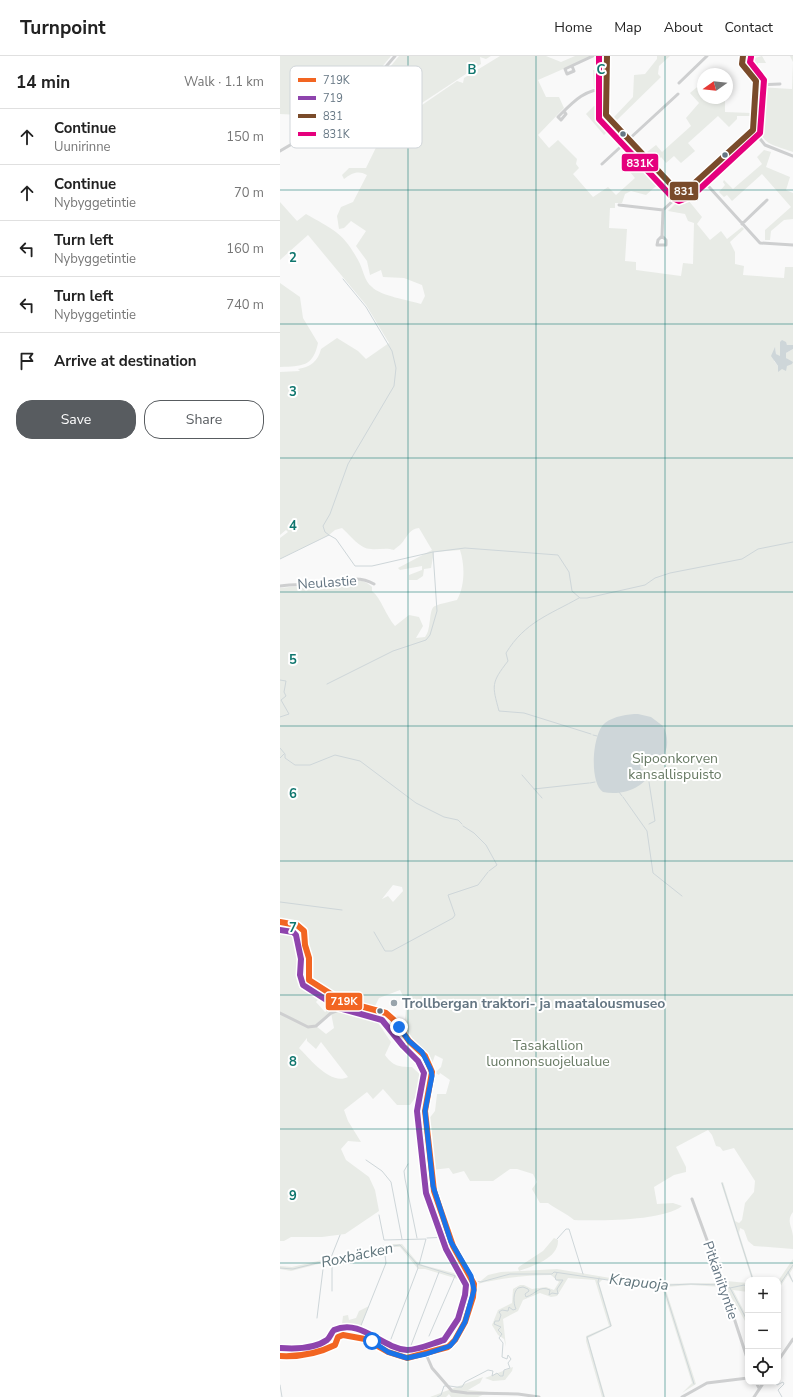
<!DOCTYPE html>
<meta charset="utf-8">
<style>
body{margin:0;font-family:"Nunito Sans",sans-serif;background:#f2f2f2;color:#222}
.controls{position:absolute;right:12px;bottom:12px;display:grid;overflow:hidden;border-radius:8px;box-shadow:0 2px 6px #0003}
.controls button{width:36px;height:36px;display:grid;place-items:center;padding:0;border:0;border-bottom:1px solid #e0e0e0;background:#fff;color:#222;font:20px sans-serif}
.compass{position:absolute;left:417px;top:12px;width:36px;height:36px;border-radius:50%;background:#fff;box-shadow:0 2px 6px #0003;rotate:255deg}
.stop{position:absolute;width:12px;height:12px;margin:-9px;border:3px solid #1a73e8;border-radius:50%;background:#fff}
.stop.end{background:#1a73e8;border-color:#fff;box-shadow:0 1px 4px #0008}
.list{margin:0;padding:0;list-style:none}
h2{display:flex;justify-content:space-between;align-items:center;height:52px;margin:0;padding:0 16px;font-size:17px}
h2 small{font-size:13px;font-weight:400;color:#767676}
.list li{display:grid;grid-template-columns:26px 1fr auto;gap:12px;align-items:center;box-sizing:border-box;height:56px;padding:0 16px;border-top:1px solid #e0e0e0}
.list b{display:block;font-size:15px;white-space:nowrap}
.list p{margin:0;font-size:13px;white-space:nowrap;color:#767676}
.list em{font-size:13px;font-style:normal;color:#767676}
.actions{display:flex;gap:8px;padding:12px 16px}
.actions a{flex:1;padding:9px 0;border:1px solid #585c60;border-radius:16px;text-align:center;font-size:14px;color:#585c60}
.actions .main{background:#585c60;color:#fff}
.icon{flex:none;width:22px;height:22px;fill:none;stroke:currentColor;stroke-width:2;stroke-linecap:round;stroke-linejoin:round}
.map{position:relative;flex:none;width:513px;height:1341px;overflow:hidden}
header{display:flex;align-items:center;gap:24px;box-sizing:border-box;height:56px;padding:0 20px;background:#fff;border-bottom:1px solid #e0e0e0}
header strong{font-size:19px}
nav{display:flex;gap:22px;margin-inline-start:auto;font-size:14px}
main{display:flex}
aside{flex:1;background:#fff}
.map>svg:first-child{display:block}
</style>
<header>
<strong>Turnpoint</strong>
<nav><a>Home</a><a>Map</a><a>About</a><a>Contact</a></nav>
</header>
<main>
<aside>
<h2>14 min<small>Walk · 1.1 km</small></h2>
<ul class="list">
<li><svg class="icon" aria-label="ahead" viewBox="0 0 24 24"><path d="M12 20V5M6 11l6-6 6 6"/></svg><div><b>Continue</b><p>Uunirinne</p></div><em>150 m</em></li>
<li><svg class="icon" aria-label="ahead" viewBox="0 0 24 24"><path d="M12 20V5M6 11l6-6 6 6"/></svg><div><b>Continue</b><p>Nybyggetintie</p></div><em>70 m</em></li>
<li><svg class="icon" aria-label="left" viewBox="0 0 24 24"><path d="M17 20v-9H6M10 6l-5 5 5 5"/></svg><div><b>Turn left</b><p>Nybyggetintie</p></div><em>160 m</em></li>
<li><svg class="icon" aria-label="left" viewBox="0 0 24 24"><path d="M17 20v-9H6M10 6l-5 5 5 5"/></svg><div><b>Turn left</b><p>Nybyggetintie</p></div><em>740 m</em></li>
<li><svg class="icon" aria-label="arrive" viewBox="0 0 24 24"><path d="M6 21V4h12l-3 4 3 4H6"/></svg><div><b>Arrive at destination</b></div></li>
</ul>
<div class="actions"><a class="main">Save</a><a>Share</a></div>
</aside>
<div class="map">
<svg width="513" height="1341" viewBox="0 0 513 1341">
<rect width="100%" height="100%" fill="#f9f9f9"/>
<!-- green -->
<path fill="#e8ebe6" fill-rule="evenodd" d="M0,0H111L73,46L54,60L38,68L20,59L0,58Z
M119,0H211L206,3L200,1L201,8L107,70L75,64L76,57L68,58L80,48Z
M220,0H266L281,6L295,0H313L258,24L266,41H279L284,52L258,79L269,92L278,84L297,103L296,108L299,112L293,118L313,141L328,131L336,139L355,122L345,110L359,99L383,124L366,139L351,135L345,138L342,147H335V152H330L329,172L347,173L345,205L356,206V214L401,220L403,207L413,208L414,167L408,165L405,158L388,155L404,139L422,161L417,168L430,184L441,175L447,183L462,171L464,173L450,186L455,196V208L464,210L463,219L504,222L505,211H513V289H507V288L500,286V301L496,298V292L494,305L498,310V313L506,312L509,305L506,302V297L513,293V1156C506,1165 512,1170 513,1180C513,1185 513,1189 513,1193L474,1190L468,1185L464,1174L460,1172L459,1177L474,1224H472L441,1127L443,1126L455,1165L459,1167L462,1164L465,1147L474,1136L475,1125L454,1092L443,1095L440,1091L436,1090L432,1079L428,1074L396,1091L406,1111V1116L394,1119L374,1131L377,1148L393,1147L402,1150C383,1165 319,1165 294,1164C286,1157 276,1153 268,1147H260L252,1133L257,1126L253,1118L237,1113H230L213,1125H190L184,1115L173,1118L169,1112L152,1114L148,1064L155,1055L157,1038H166L170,1024L160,1017L159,1019L154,1016V1014L157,1015L161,1011L163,1003L155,999L152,1008L150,1009C143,994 131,986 122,973C127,958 128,949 120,934L99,942L94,952L62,943L30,923V902L27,889L26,875L17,868L0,864V532L20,530L21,533C27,528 37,530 46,530C61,529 78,517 92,531V535C101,542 106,560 115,570L129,559L139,561L143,570L136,582L145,581C152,573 148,553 155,550C162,547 170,546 177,544C185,530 185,509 180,494L154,496L151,512L144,513L143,520L137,524H129V519L142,514V510L120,514L118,512L152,494L139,472C130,473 129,478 124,484C122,488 117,491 114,494C106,491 99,494 91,493C80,493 70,479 62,472L55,474L49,479L0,503V482L8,476L6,474L0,479V316L20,315L18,313C31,311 38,305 41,293L57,282L78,295L86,303L109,287L86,249L28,179L0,204V146L17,165L26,158C52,173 63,176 78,204C83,212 84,225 92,231C101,240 128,244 141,248L145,240L142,229L124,222L103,221L101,214L90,219L87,205L76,190L86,175L71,165L64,172L59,173L57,160L61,151L73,146L87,119C78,114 72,117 64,123L62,119L69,112H86L104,75L177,25L183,27L184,22ZM113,829L122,831L123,835L113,846L108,840L102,843Z
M377,0H390L379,10L378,18L381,21L337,64L334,61L353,41L354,19L365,18L377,3Z
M472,0L475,2L482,0L486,7H478L479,23L471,14Z
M510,0H513V96C506,93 496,91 489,87C472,76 478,48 479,31L512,33L513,6Z
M313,14L324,15L322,30L314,32Z
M423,26V42H445V56L471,57L470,60H457V63L449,71L438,60L408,87L415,95L401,107L394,100L386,107L381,101L376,106L367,96L376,89L382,96L411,70L406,62L419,47L410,37Z
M314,50L322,51L325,61L333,70L324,79L306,58Z
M484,94L491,96L486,111L510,121L506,134L513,137V163L504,164L491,175L490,184H485V174L511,151L482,118L452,145L447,139L444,141L439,136L445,129L443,126L444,124L453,133L482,108L477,101Z
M0,227L20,241L23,262L38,287C33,311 22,310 0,311Z
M0,867L16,871L23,876L27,902V921L33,929L46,934L36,946L45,956L54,950L59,944L88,952L111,986L105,999C113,1010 119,1011 132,1011L147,1025L130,1049H117L103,1033L93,1043L87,1036L64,1054L68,1065L81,1086L68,1085L61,1093L66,1104L89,1121L95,1134L99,1155L65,1178L42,1181H11L4,1185H0ZM51,957L54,972L46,978L36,970ZM27,982V985L36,993L41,986L68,1021C51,1030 30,1003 19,992Z
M274,1182L278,1184C279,1202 253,1210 239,1215L238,1212L240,1210L263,1195Z
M110,1188H122L137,1206L143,1209L189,1221L191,1223L193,1231L191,1227L145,1213H138L120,1191H105L11,1215L0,1213V1210L12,1211Z
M513,1203V1212L510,1217L513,1227L508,1219L498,1234V1225Z
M277,1213L366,1228L440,1227L442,1231L411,1229L385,1231L416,1328L402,1337L412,1327L382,1231H368L323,1223L319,1227L332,1270L308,1282L325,1341H322L306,1285V1280L329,1270L315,1224L288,1222L277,1240L271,1241L260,1237L243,1244L238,1255L223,1263L226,1291L224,1283L218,1279L212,1269L218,1254L232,1247L233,1233L240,1229H244L252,1233L266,1231L274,1234L279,1226L271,1219C245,1219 222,1222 197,1228L208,1219L221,1216Z
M443,1222L446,1225L468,1227V1236L453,1234L468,1263V1270L447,1234Z
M89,1250L78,1277C69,1280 63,1277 55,1272L62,1268L63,1260L68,1259L69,1264L76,1262L79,1255Z
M0,1287L10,1292L34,1291V1295L14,1300L0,1299Z
M233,1311L232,1315L225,1324L213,1325L205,1322Z
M203,1321L200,1327L188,1334L209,1336L198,1341H171L169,1338L166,1341H150Z"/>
<!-- water -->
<path fill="#ced6d9" d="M502,284L506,286L507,289H513V293L506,297V302L513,306L512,308L507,310L506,315L502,313L498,316V310L491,300L495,291L496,298L500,300V286Z
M358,658L371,661L383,670C389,681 389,695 380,704L372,699L360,710L361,713L371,716C363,733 341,740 323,736C309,727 312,677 325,667C334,660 348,658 358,658Z"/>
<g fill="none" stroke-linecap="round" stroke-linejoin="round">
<!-- stream -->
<path stroke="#ced6d9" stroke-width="1" d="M49,479L45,476L43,470L50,458L68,408L114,330L116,312L112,295L86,251L63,223
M0,503L49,479L56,483L75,510H92L153,496L185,492L278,499L289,516L292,535L300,542H307L365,529L375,522L390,517L462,503L478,493L513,486
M299,542C269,559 245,566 226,597L228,605C211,627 212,629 219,655L244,657L311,678
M0,624L6,625L4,636L6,640L1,644L9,658L0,661
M47,628L113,595L146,584L150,579L157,555L153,496
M313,679L317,680
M0,692L5,698V702L15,709H30L55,699L80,705L136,747L164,761L178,764L182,768
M0,702L4,698
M242,719L262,742
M368,721V724
M369,726L375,765L369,768
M310,727L315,726
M254,733L309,727
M339,736L342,740
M343,741L367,775L373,817L402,840
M183,770L194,777L206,789L217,809L209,815
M0,846L62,854
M94,876L105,895H112L173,862L175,859L168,839L198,829L208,816
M86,1104L102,1115L111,1126L122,1183
M128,1108L124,1115L125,1123L137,1182
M442,1127L473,1224
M99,1159L104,1184L146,1183L139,1209
M147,1182L168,1181L188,1218
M277,1183L286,1173H289L303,1218
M50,1204L60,1179
M0,1212L13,1213L98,1192L120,1189L137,1208L192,1225
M508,1216L513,1226
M319,1222L318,1226L331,1270L307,1281L324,1341
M195,1225L201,1226L230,1218H272L274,1216L368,1230L411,1228L441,1229
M383,1229L414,1328
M447,1230L450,1232L464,1229L468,1231
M498,1231L513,1209
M450,1232L468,1266
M52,1235V1204
M37,1262L44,1205
M78,1277L106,1207L104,1191
M149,1280L175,1220
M111,1283L138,1212L137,1208
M130,1292L159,1216
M494,1326L497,1329L503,1326L504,1328L498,1334L502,1341
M0,1329L2,1341
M157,1341L161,1339L164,1330C171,1329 175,1332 182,1331L185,1326L208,1314L213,1315L212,1320L217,1317L220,1320H223L224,1314L230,1312L228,1307L231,1303L228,1299L227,1303L222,1301L223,1287L219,1282L222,1278L218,1274L221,1271L214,1268L215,1265H219L221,1259L219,1256L222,1254L228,1255L229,1251L233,1254L236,1253C233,1247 233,1236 238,1232L243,1231L248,1233L249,1235L245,1238L246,1241C256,1238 259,1229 270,1234L269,1239L272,1237L278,1238L277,1233L283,1224H276L275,1221L277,1217"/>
<!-- minor -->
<path stroke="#cecfd0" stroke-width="3" d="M327,0L326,59L398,136
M463,0L462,8L476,25L473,74L485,89L513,100
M292,10L294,15L287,18L285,13L313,0
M467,13L469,4L468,0
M399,27L427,0
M476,29L500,28
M284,55L286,58L281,64L278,61C293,46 304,33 326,33
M0,95L55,63L74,48L115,0
M322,108L398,38
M420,121L480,187L513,189
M398,136L407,134L473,74
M339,149L383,154
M383,154L395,143L398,136
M462,168L487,144
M382,180L386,184V189H377L378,184L382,180L383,154
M0,530C12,528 25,529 38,528C57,527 76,517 94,528
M0,866L17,869L24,875L25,889L29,902L28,918L29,924L62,945L106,957L114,964L129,985L145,1000L152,1016L145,1055L154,1135L173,1190L191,1220L194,1228L193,1241L185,1266L175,1284L168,1291L146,1298L127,1302L108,1296L85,1283L63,1279L58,1281L55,1289C38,1299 20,1302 0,1300
M0,957L28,971L36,970L51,957L74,948
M412,1143L442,1225L468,1305
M146,1298L152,1312L172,1335L187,1337L238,1338L259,1341
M498,1305L513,1283
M476,1326L479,1332
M402,1341L427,1327L468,1322
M474,1341L484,1326"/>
<!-- bus-1 casing -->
<g stroke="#fff" stroke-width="9">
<path id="bus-1" d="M0,866L17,869L24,875L25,889L29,902V924L62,945L106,957L114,964L129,985L145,1000L152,1016L145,1055L154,1135L173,1190L194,1228L193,1241L185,1266L175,1284L168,1291L127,1302L108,1296L85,1283L63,1279L58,1281L55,1289C37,1298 20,1301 0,1300"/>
</g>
<!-- bus-2 casing -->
<g stroke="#fff" stroke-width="9">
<path id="bus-2" d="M0,874L13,876L16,879L21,903L20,919L23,929L59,952L102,964L123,990L138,1005L144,1017L137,1055L146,1137L166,1193L186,1229L185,1239L178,1263L164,1284C153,1287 139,1294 127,1294C101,1292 81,1262 54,1274C51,1277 50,1282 47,1284C34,1293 15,1293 1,1292"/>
</g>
<!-- bus-3 casing -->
<g stroke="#fff" stroke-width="9">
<path id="bus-3" d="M327,0L326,59L399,137L407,134L473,74L476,25L462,8L463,0"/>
</g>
<!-- bus-4 casing -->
<g stroke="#fff" stroke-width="9">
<path id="bus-4" d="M319,0V63L393,142L399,145L412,140L480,77L484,24L470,6L471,1"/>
</g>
<!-- bus-1 -->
<use href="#bus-1" stroke="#f26522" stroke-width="6"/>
<!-- bus-2 -->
<use href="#bus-2" stroke="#8e44ad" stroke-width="6"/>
<!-- bus-3 -->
<use href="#bus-3" stroke="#7a4b2a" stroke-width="6"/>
<!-- bus-4 -->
<use href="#bus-4" stroke="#e5007d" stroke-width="6"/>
</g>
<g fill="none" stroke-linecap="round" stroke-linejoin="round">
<!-- route -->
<path stroke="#1a73e8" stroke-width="5" d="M92,1285L108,1296L127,1302L146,1298L170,1290L175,1284L185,1266L194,1234L191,1220L171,1186L153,1130L145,1055L152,1020L151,1014L142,996L129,985L119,971"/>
</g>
<!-- grid -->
<path fill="none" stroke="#0f766e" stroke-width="1" stroke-opacity="0.55" d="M128,0V1341M256,0V1341M385,0V1341M0,134H513M0,268H513M0,402H513M0,536H513M0,670H513M0,805H513M0,939H513M0,1073H513M0,1207H513"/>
<!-- markers -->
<g fill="#657683" stroke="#fff" stroke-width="1.5">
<circle cx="343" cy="78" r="3.5"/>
<circle cx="445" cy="99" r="3.5"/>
<circle cx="100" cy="955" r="3.5"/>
</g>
<circle fill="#99a4ac" stroke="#fff" stroke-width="1.5" cx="114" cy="947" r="4"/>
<g text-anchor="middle" stroke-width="4" stroke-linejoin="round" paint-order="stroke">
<!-- street labels -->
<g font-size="14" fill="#657683" stroke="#fff">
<text transform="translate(47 526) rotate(-4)" y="5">Neulastie</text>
<text transform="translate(441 1224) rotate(71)" y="5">Pitkäniityntie</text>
</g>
<!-- park labels -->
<g font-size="14" fill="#687a64" stroke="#fff">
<text x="395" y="707">Sipoonkorven<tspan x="395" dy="16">kansallispuisto</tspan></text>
<text x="268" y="994">Tasakallion<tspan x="268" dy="16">luonnonsuojelualue</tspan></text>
</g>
<!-- poi labels -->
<g font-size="14" font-weight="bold" fill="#657683" stroke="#fff" text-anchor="start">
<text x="122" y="952">Trollbergan traktori- ja maatalousmuseo</text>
</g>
<!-- water labels -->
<g font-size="15" font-style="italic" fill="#60757c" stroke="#fff">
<text transform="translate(77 1199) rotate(-12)" y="5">Roxbäcken</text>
<text transform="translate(359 1226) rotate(6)" y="5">Krapuoja</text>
</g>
</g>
<!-- legend -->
<rect x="10" y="10" width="132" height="82" rx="6" fill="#fff" stroke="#d1d6da" stroke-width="1"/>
<rect x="18" y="22" width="18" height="4" fill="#f26522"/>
<rect x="18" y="40" width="18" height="4" fill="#8e44ad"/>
<rect x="18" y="58" width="18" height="4" fill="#7a4b2a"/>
<rect x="18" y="76" width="18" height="4" fill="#e5007d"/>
<g font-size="11" fill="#657683">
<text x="43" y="28">719K</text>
<text x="43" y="46">719</text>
<text x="43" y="64">831</text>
<text x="43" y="82">831K</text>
</g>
<g font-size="13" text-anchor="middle" font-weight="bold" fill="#0f766e" stroke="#fff" stroke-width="4" stroke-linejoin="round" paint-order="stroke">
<text x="192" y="18">B</text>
<text x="321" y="18">C</text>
<text x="13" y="206">2</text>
<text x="13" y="340">3</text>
<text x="13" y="474">4</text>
<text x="13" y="608">5</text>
<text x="13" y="742">6</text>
<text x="13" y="876">7</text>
<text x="13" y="1010">8</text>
<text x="13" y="1144">9</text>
</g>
<g stroke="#fff" stroke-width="1.5">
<rect x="341" y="97" width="38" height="19" rx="4" fill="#e5007d"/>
<rect x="389" y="125" width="30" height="20" rx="4" fill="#7a4b2a"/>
<rect x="45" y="936" width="38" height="19" rx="4" fill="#f26522"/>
</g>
<g font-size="11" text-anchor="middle" font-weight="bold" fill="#fff">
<text x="360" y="111">831K</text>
<text x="404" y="139">831</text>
<text x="64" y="949">719K</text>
</g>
</svg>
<div class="controls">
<button>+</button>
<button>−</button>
<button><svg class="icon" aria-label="locate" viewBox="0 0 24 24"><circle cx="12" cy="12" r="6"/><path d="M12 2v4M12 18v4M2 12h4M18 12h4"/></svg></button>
</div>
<svg class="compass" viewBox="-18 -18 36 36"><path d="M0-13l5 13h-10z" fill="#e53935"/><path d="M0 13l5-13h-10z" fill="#767676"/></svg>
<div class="stop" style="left:92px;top:1285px"></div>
<div class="stop end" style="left:119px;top:971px"></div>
</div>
</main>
